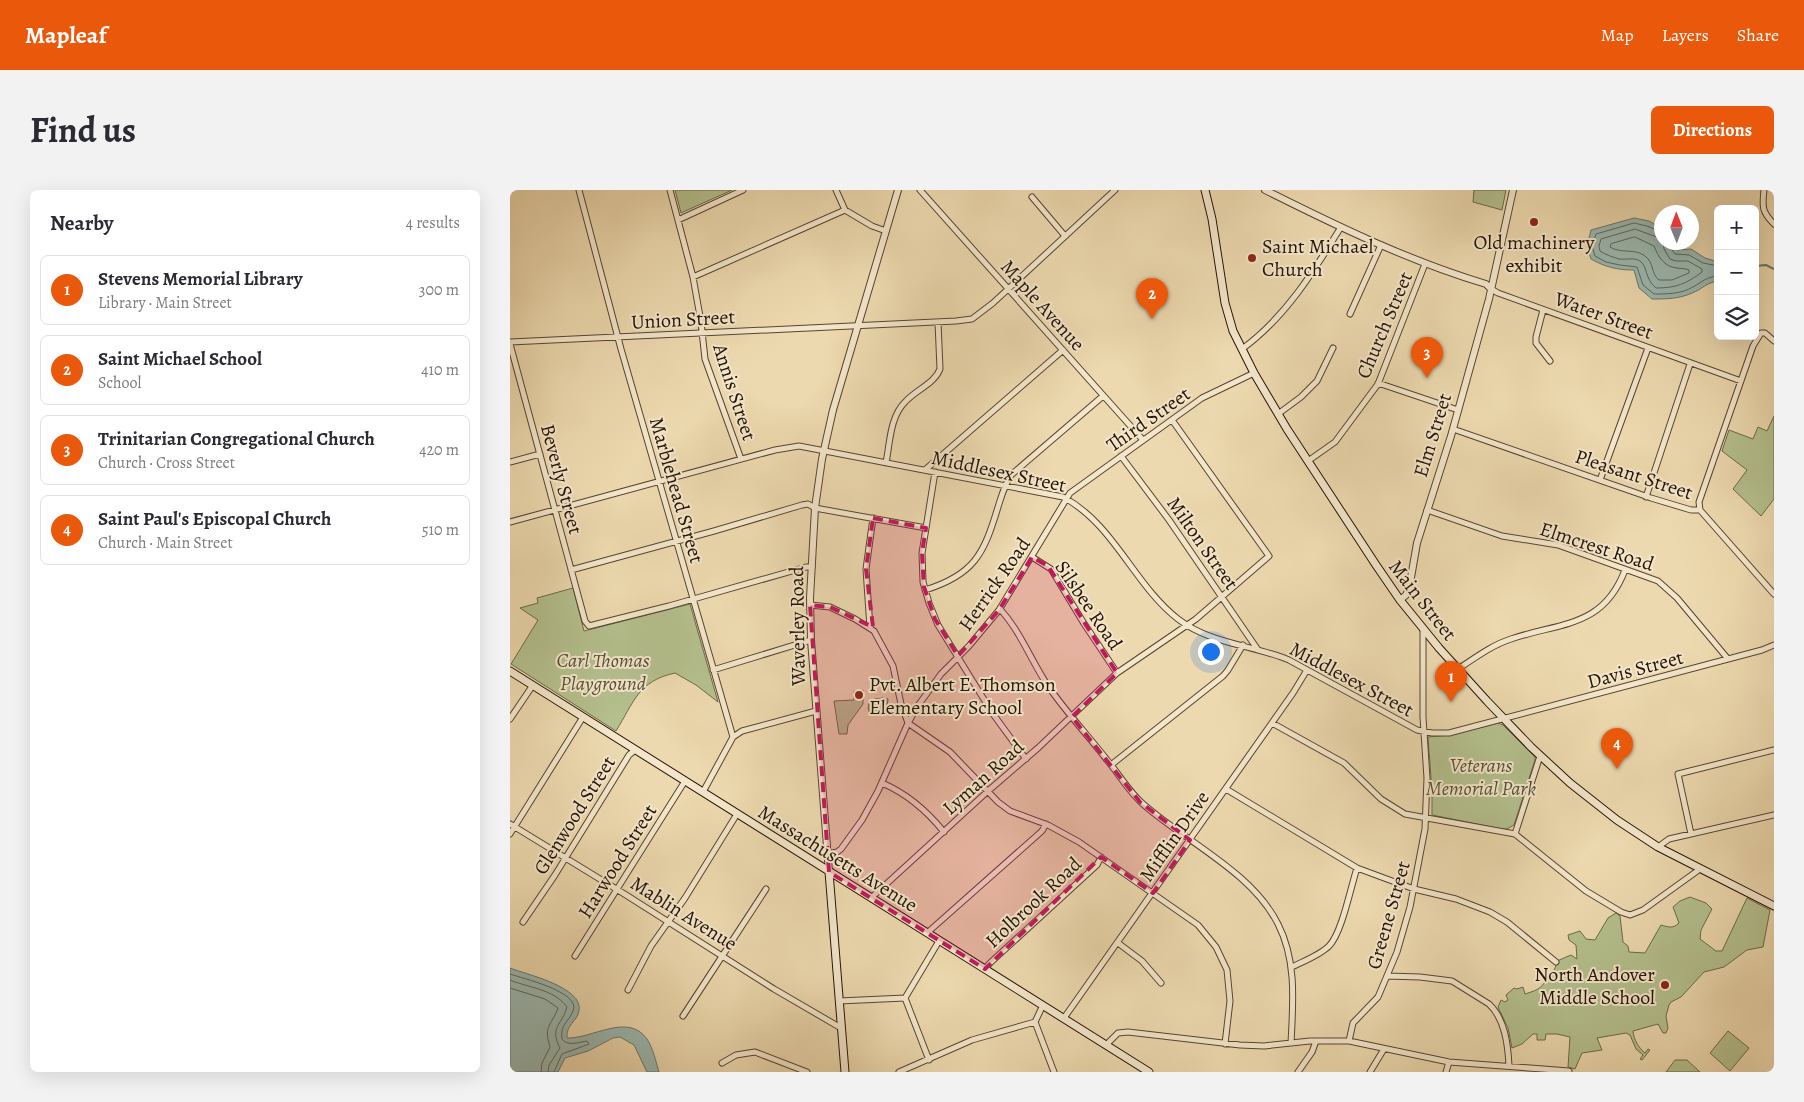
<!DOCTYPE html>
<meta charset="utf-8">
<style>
body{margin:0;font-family:Alegreya,serif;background:#f2f2f3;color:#2b2b33}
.controls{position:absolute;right:15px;top:15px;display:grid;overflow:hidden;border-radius:8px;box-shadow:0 5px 20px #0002}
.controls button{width:45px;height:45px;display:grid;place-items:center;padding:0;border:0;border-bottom:1px solid #e1e1e2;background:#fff;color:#2b2b33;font:25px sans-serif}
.compass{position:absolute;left:1144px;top:15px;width:45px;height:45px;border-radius:50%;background:#fff;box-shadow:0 5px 20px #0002;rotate:359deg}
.you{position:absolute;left:700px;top:461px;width:18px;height:18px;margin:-12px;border:4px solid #fff;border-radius:50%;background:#1a73e8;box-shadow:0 0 0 8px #1a73e833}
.badge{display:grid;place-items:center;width:32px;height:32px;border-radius:50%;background:#ea580c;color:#fff;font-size:16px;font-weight:700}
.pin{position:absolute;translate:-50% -41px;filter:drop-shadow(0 1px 2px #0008)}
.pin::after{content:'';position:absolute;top:26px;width:18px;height:15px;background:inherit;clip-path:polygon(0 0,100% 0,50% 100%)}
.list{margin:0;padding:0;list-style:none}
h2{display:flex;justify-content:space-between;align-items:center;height:65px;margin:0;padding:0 20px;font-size:21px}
h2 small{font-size:16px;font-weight:400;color:#7c7c81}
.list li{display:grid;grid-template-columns:32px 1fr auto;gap:15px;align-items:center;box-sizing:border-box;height:70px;margin:0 10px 10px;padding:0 10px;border:1px solid #e1e1e2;border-radius:8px}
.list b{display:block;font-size:19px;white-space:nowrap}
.list p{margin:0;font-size:16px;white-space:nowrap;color:#7c7c81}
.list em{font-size:16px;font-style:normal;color:#7c7c81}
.icon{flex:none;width:28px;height:28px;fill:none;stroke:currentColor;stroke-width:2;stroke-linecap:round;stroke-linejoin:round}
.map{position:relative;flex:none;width:1264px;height:882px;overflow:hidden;border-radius:8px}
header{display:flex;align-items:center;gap:30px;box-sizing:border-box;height:70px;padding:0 25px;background:#ea580c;color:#fff}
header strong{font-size:24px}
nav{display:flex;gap:28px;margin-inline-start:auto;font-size:18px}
.intro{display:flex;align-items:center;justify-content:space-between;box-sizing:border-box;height:120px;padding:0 30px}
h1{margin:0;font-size:35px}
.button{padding:12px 22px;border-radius:8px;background:#ea580c;color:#fff;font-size:18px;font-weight:700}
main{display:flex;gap:30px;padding:0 30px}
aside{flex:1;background:#fff;border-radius:8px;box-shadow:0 5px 20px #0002}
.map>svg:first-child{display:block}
</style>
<header>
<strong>Mapleaf</strong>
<nav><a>Map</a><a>Layers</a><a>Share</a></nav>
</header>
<div class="intro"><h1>Find us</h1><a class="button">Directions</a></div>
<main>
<aside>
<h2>Nearby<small>4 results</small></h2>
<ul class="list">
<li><span class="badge">1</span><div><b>Stevens Memorial Library</b><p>Library · Main Street</p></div><em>300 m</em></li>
<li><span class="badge">2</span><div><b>Saint Michael School</b><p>School</p></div><em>410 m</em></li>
<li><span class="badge">3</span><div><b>Trinitarian Congregational Church</b><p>Church · Cross Street</p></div><em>420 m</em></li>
<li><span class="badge">4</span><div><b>Saint Paul's Episcopal Church</b><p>Church · Main Street</p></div><em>510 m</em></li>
</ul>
</aside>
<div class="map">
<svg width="1264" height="882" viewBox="0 0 1264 882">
<rect width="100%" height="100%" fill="#edd9af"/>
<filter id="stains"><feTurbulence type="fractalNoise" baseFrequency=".004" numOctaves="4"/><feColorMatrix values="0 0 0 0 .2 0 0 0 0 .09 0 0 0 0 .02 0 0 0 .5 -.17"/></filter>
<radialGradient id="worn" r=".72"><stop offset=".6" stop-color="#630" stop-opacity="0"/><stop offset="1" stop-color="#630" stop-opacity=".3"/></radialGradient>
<!-- green -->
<path fill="#b4c08e" stroke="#6c6a49" d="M165,0H222L171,23Z
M964,0H996L992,20L963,12Z
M1264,226V309L1251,326L1223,299L1237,280L1212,261L1219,240L1243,249L1248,237L1257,241Z
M63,398L74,441L180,414L208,512L186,495L165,483C128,491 124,512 106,541L1,474L28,430L10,418L28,413L27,408Z
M353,500V514L338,535L337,544H329L324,511L344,510V501L348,502Z
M373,508L378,509L376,525H359V520L358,519L359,513L365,509Z
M988,533L993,535L1025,567V570L1004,635L997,639H992L922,625V601L918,547L941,545Z
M1180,707L1196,713L1202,719L1191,740L1190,749L1206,761H1212L1237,708L1260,720L1253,757L1237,760L1214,777L1194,782L1171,807L1161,812L1159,815L1156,826L1158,838L1156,843H1153L1148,834L1123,841C1124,850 1128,857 1135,863L1138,859L1140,860L1132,870L1130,869L1133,865L1126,859L1120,845L1116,843L1087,848L1092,860L1072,863L1065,879L1058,877L1060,847L1047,844H1036L1035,850H1027V844H1023L1012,854L1002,858L998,838L988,817L991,810L995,812L998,810L996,805L1004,798L1007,799L1013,797L1015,804C1031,799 1031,798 1040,785C1044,780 1046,778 1047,771L1061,765L1067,769L1066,755L1059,750L1058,745L1070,741L1076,749L1085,750L1098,728L1106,723L1110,726L1113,752L1118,756L1119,762L1135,763L1151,735C1158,737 1163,739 1169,733L1163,717L1170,711Z
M1218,841L1239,858L1220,881L1200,863Z
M1165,870H1177L1190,882H1156Z"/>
<!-- water -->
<path fill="#9bb9b2" stroke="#6b776c" d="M1124,28L1139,31L1151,38L1152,52L1163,53L1167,60L1181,59L1195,68L1208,72V91C1195,93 1193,99 1182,103C1169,109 1156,109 1142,109L1129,98L1124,80C1107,80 1095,77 1081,69L1077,57L1081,40Z
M0,778C15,784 74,797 69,821C67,832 56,834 57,848C82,849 118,822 137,849C143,858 146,872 149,882H137L124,855L110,847L103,848L78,861L55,868L48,882H0Z"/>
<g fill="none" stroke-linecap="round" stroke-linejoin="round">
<!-- shore -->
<path stroke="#60665b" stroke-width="1" d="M1152,42L1137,36L1124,33L1086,44L1082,56L1085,66L1096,72L1110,75L1127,77L1133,95L1144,104C1157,104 1171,104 1183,97C1192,92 1196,87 1208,86
M1125,47L1144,56C1148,66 1154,77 1167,78C1172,79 1174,78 1179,80V83L1162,90H1149C1141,84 1144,72 1135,66C1125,58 1111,64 1100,57L1101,54Z
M1152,49L1125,39L1091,49L1089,56L1090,61C1096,65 1103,67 1109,69C1116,70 1124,67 1130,71C1138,76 1134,88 1146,98C1166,98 1176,94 1192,82V79L1178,71H1166L1160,69L1154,59L1153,52
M1159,52L1160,57L1165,64L1179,65L1193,73L1208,76
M0,784C11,788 72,802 63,821C58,833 50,834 52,849C58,857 69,852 77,851L79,854L52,864L44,882
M0,790C19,798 44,799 57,817C52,835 39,837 50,858L39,875L38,882
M0,798L35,809L48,818C42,835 33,835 40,857L32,873L31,882"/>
<!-- stream -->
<path stroke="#6b776c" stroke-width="2" d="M1245,76L1256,75L1264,79"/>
<!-- minor casing -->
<g stroke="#56452f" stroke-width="7">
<path id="minor" d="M69,0L111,159L223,547L193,602
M160,0L183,87L191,132L195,169L231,269
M326,0L335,20L362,36L376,41
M410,0L633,250
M1254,0C1252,17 1252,22 1264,34
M522,7L555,46
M168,30L233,0
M183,87L335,20
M981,99L988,103L1231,191
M1033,120L1026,147V153L1040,171
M840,124L871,55
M1264,151L1255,143H1251L1243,156L1189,312L1190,320L1264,404
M0,152L446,131L462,129L483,113L605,0
M0,154L75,431L79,436L159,416L296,377H302
M732,159C775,128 804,81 831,37
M868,193L948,220
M768,224L791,207L807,191L823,158
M943,239L1141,308L1181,320H1190
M611,266L659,330L748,460
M798,271L825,252L868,194L915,74
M0,272L30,264
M376,273C380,252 380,226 396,211C406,200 425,193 430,179L428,132
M415,280L553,160
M425,282L412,363L413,392L419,413L428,435L483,524L516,569
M1090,290L1138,158
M1136,307L1180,174
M917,320L992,346L1048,355L1148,391L1167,408L1218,469
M0,332L265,260L289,256L553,307C604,334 624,395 668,429C700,454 743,455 779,470L907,540L922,543H939L1252,460L1264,455
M522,367L541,379L573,432L607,483
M61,380L204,341L292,315L298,314L305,318L416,338
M415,400C464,385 474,364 488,317C492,305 494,296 501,285L593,206
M300,415L320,417L345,429L364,441L383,476L391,514L398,533L440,562L488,612L500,621L538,635L569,652L688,735L706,757L717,780L720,811L715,854
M490,419C510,441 520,468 536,493C554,520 577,544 597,570C609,584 619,602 633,614C676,652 742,682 768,734C787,771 783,813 781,853
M360,438L356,379L363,328
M948,479C965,468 982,455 1001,449C1051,432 1093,438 1115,380
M203,480L301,450
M0,529L23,495
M762,533L834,573L871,609L895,624L1005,644L1076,701L1111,722L1120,725L1133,720L1190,679
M223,547L232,541L306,521
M601,575L713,486L718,480L733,455
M372,593C398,604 417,621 434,642
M716,599L847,678L904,699L946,709L980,722L997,732L1046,772
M0,634L116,705L264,799L331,838
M0,644L73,527
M1005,644L1030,566
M1181,644L1168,584L1264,560
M1148,657L1159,649L1264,625
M318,664L327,662L331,659L352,630L368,601L398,533L407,517L431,484L459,456L489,420L560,303L692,208L744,183
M361,708L478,601L528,558L607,483L686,429L759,366L662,230
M13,732L45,685L119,565L125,560
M417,743L532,641L536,634
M608,753L632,771L651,793
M65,766L175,591
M782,777C794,771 810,765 819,756C832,743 841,696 847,678
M475,779L480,773L587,675L591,667
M877,786L910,787L942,791L979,814C995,829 998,855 999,876
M118,800L141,756L175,708L227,624
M329,811L395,808
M173,826L256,699
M554,828L783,503L797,480
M525,832L544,882
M525,832L533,815
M839,851L939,872L1059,881
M596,855L608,843L618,842L730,855L754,856L800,851H839L843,833L868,807L887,762L900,717L915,639L917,588L913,527V438
M419,870L395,808L429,751
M212,873L226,865L245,862L297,882
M389,882L462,850L525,832
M788,882L802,862L806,851
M860,882L874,859
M936,882L939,872"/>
</g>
<!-- tertiary casing -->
<g stroke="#56452f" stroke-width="8">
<path id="tertiary" d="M755,0C827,36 899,71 976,94L981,99
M890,410L896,405L899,399L907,353L941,246L979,109L1003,0
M319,682L301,450L300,408L305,318L312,269L323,220L388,0"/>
</g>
<!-- secondary casing -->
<g stroke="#241404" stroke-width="9">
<path id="secondary" d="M695,0L702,29L715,113L723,141L744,183L777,239L866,375L890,410L929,458L977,511L1021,557L1060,593L1107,630L1148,657L1264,716
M0,481L639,882
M319,682L335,882"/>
</g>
<!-- minor -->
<use href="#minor" stroke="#f3e6cb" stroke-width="5"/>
<!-- tertiary -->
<use href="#tertiary" stroke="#f3e6cb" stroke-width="6"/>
<!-- secondary -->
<use href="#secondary" stroke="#f3e6cb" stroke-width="7"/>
</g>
<!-- marked area -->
<path fill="#c2185b" fill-opacity="0.2" stroke="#c2185b" stroke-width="4" stroke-dasharray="10 6" stroke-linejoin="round" d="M363,328L416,338L412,363L414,397L425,429L448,466L489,420L522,367L538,376L607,483L562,527L630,612L680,650L643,703L591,667L475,779L319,682L300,415L320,417L363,437L356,379Z"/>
<!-- markers -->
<g fill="#8f2418" stroke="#f3e6cb" stroke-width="2">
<circle cx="1024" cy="32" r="5"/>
<circle cx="742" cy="68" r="5"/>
<circle cx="349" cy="505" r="5"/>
<circle cx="1155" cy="795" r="5"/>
</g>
<g text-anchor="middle" stroke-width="4" stroke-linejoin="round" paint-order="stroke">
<!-- poi labels -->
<g font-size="20" fill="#241404" stroke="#f3e6cb" text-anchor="start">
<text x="1024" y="59" text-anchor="middle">Old machinery<tspan x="1024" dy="23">exhibit</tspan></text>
<text x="752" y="63">Saint Michael<tspan x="752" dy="23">Church</tspan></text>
<text x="359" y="501">Pvt. Albert E. Thomson<tspan x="359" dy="23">Elementary School</tspan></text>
<text x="1145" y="791" text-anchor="end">North Andover<tspan x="1145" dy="23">Middle School</tspan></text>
</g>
<!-- street labels -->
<g font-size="20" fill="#241404" stroke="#f3e6cb">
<text transform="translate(533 115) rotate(48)" y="7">Maple Avenue</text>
<text transform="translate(1094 125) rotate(20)" y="7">Water Street</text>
<text transform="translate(173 129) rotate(-3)" y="7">Union Street</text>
<text transform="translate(874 135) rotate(-67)" y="7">Church Street</text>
<text transform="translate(225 202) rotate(72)" y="7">Annis Street</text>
<text transform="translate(638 229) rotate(-35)" y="7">Third Street</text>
<text transform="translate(922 245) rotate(-73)" y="7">Elm Street</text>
<text transform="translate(489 281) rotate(12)" y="7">Middlesex Street</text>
<text transform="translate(1124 284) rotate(18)" y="7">Pleasant Street</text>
<text transform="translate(52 289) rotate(75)" y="7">Beverly Street</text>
<text transform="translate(167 300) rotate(74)" y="7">Marblehead Street</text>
<text transform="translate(693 353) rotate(55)" y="7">Milton Street</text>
<text transform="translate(1087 356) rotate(18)" y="7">Elmcrest Road</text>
<text transform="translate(484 394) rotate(-55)" y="7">Herrick Road</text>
<text transform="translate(913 410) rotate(52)" y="7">Main Street</text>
<text transform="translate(579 415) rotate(56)" y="7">Silsbee Road</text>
<text transform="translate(287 436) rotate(-91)" y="7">Waverley Road</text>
<text transform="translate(1125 479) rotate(-15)" y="7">Davis Street</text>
<text transform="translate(842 489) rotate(28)" y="7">Middlesex Street</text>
<text transform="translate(473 587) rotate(-42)" y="7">Lyman Road</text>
<text transform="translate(64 625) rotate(-58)" y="7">Glenwood Street</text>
<text transform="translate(664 646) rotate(-55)" y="7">Mifflin Drive</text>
<text transform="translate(328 668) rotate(32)" y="7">Massachusetts Avenue</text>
<text transform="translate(107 671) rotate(-58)" y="7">Harwood Street</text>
<text transform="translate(523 712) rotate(-43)" y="7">Holbrook Road</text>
<text transform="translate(174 723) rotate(32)" y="7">Mablin Avenue</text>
<text transform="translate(878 725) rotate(-74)" y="7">Greene Street</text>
</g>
<!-- park labels -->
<g font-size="20" font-style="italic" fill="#565034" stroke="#f3e6cb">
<text x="93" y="477">Carl Thomas<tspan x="93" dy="23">Playground</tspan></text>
<text x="971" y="582">Veterans<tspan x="971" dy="23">Memorial Park</tspan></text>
</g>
</g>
<rect width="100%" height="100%" filter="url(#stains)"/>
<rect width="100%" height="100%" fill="url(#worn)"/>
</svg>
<div class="controls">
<button>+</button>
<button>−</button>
<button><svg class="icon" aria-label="layers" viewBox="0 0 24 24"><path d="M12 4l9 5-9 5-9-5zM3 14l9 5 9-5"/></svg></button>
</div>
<svg class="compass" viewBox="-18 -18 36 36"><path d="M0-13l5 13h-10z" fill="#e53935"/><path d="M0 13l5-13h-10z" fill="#7c7c81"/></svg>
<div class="you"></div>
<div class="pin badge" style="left:941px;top:512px">1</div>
<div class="pin badge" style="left:642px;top:129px">2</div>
<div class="pin badge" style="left:917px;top:188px">3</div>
<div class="pin badge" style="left:1107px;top:579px">4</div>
</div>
</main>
